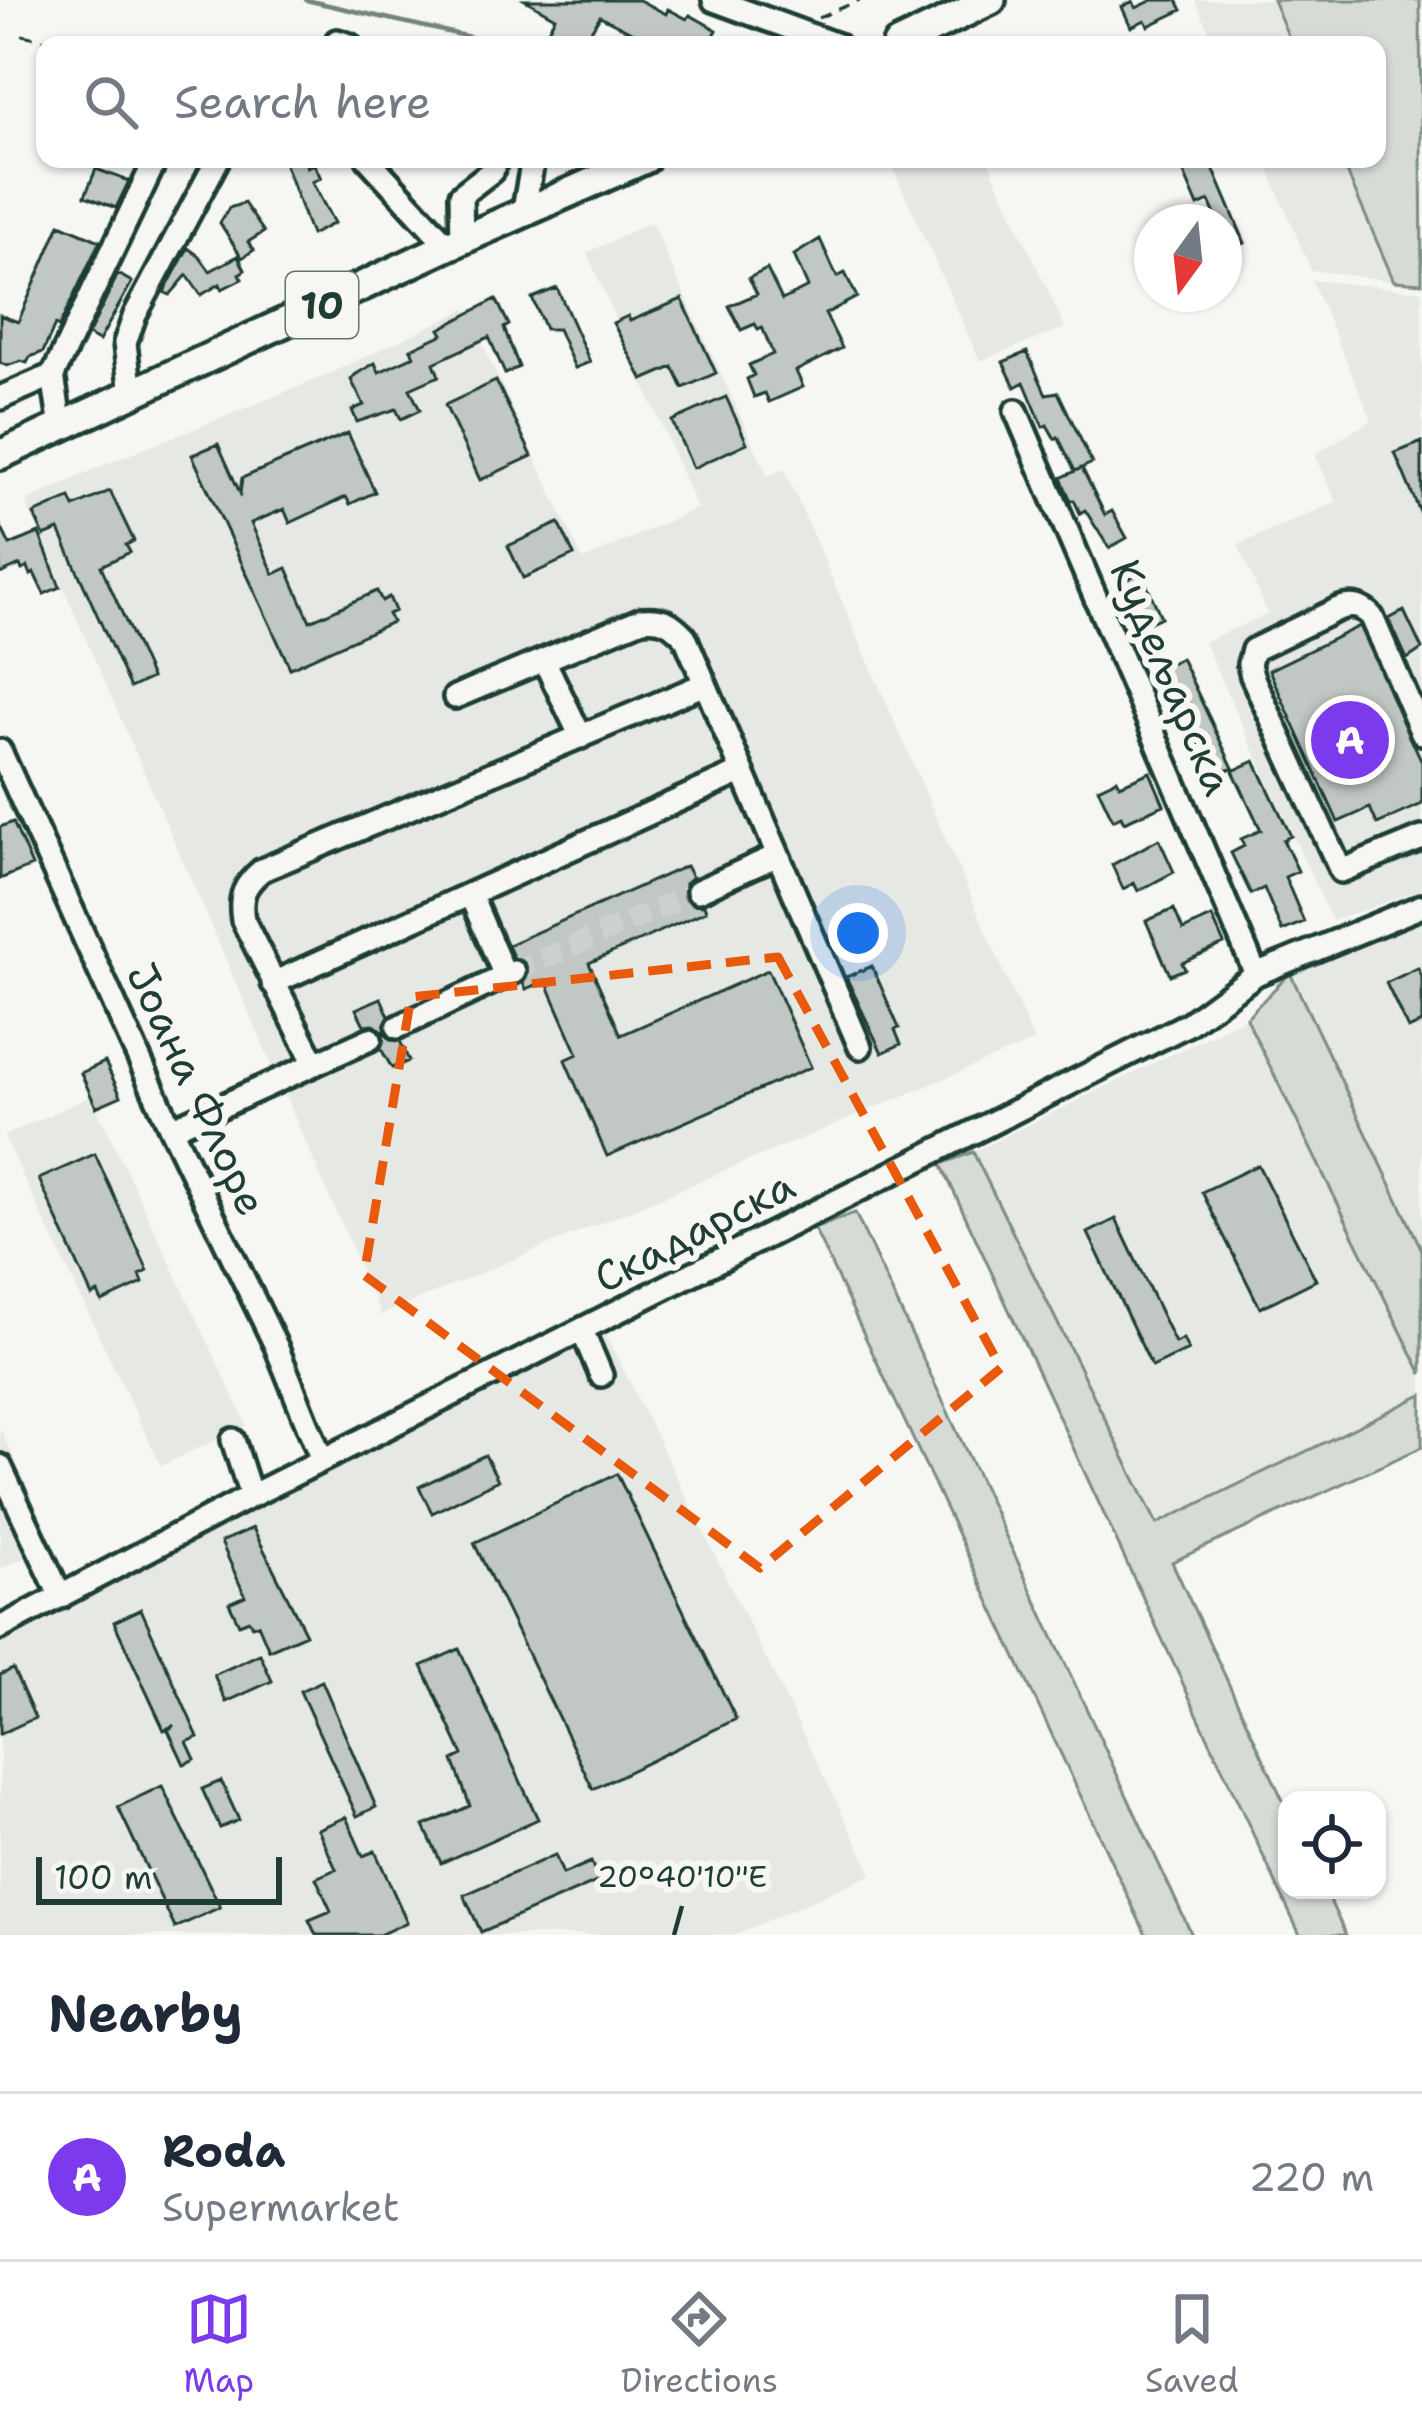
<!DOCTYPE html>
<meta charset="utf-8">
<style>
body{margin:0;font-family:"Shantell Sans",sans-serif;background:#f6f6f7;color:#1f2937}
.controls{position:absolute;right:36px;bottom:36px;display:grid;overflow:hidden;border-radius:24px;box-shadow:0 3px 9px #0004}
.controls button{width:108px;height:108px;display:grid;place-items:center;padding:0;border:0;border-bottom:3px solid #e0e1e3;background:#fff;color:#1f2937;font:60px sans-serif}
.compass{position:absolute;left:1134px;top:204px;width:108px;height:108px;border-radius:50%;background:#fff;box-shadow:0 3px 9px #0004;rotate:195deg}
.scale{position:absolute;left:36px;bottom:30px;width:246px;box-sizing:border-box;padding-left:12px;border:6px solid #1f3d34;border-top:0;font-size:33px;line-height:42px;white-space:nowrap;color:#1f3d34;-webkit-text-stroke:9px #f6f6f2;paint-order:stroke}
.you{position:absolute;left:858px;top:933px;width:42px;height:42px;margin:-30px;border:9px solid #fff;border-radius:50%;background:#1a73e8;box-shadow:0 0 0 18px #1a73e833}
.badge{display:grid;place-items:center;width:78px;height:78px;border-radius:50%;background:#7c3aed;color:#fff;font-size:39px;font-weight:700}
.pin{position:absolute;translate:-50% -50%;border:6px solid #fff;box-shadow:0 3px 12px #0006}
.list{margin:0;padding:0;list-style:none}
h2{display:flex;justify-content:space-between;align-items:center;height:156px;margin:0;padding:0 48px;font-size:51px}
h2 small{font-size:39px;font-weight:400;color:#747a83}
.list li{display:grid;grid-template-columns:78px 1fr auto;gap:36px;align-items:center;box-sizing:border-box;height:168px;padding:0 48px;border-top:3px solid #e0e1e3}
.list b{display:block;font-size:45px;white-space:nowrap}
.list p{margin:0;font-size:39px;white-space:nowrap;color:#747a83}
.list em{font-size:39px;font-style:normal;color:#747a83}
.icon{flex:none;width:66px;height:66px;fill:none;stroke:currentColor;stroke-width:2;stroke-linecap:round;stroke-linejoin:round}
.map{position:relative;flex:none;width:1422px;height:1935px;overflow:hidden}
.search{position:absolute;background:#fff;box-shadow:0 3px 9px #0004;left:36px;right:36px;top:36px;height:132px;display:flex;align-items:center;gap:30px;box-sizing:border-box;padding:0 42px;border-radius:24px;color:#747a83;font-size:45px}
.sheet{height:324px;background:#fff}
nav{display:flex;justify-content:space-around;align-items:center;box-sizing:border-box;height:168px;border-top:3px solid #e0e1e3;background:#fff;font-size:33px;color:#747a83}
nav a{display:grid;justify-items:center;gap:6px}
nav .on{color:#7c3aed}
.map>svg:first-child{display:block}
</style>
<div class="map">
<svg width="1422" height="1935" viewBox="0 0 1422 1935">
<rect width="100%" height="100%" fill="#f6f6f2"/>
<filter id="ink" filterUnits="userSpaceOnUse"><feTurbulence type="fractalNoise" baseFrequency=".00833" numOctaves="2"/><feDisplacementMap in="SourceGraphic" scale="24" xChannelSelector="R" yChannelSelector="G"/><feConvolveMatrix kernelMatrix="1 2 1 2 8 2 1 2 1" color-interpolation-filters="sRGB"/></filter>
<g filter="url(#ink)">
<!-- built -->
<path fill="#e6e8e4" d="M1195,0H1273L1292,45H1215Z
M889,159H987L1065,328L980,361Z
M1264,159H1341L1394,281L1311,270Z
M651,222L768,476L784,469L1034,1041L381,1315L26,502L101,466L318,379L466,309L583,560L697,508L587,253Z
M1311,280L1422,291V889L1332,921L1204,642L1268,614L1238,545L1336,502L1315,454L1372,420Z
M1422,920V1250L1290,973Z
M1246,1018L1422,1374V1395L1157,1525L973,1152Z
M91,1096L247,1425L161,1466L4,1136Z
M603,1328L872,1874L735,1935H0V1628Z
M0,1429L54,1544L0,1569Z"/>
<!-- green -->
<path fill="#d6dbd6" stroke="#7a8c85" stroke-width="3" d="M1273,0H1420L1422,283L1394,281L1341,159H1377V45H1292Z
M1290,973L1422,1250V1374L1246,1018Z
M973,1152L1157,1524L1422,1395V1447L1172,1562L1287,1809V1890H1325L1346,1935H1300L941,1164Z
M855,1213L1192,1935H1146L814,1228Z"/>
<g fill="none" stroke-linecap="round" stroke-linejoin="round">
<!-- stream -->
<path stroke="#72847d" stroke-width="4.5" d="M306,0L505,45"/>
</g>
<!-- building -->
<path fill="#c1c8c3" stroke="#1f3d34" stroke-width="3" d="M525,0H639L666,14L668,9L687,19L690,15L717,30L709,45H631L635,34L600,16L582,45H558L544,37L555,17Z
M1153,0H1177L1182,10L1148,26L1145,20L1131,27L1122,7L1133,1L1136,8Z
M283,159H304L307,167L314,164L321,178L312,182L334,223L311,235Z
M1178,159H1209L1245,243L1224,252V222H1218L1209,201L1198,206Z
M96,169L129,181L116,208L85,196Z
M244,203L264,232L248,242L254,250L242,258L220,223L229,208Z
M60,224L100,241L59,327L55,325L43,352L30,357L27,363L21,361L7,366L0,363V315L18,322Z
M820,239L837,277L845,273L857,297L825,314L842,348L796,371L803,387L769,402L765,393L754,397L747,379L754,375L749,365L773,354L762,327L758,329L755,324L741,330L729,306L757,294L749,278L767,269L782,300L808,287L794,255Z
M188,248L199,256L210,271L238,256L245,270L239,274L242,279L222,289L220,284L201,295L187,275L170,295L164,292Z
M118,274L132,282L99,341L88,335Z
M557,288L590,362L575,368L558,329H545L532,298Z
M496,299L509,325L504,328L519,367L505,374L489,337L434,363L439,376L410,389L420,410L401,419L396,409L357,422L352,410L364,405L351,380L355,375L375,363L379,372L414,356L411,349L443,334L440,329Z
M682,299L716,373L683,388L673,367L643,380L613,323L628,316L630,321Z
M1027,352L1046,394L1058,392L1092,463L1075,471L1058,437L1055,439L1047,425L1043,427L1024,382L1015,387L1003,362Z
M496,381L532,456L480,480L445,405Z
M726,397L747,443L693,468L672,421Z
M348,433L375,492L350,504L346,497L290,523L284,509L251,523L274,574L287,568L310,621L377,591L382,601L389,597L395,611L388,614L392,622L290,668L192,455L218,444L240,493L242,478Z
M1422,442V517L1395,453Z
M1082,468L1105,515L1112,511L1127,538L1109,548L1085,510L1080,513L1074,500L1071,501L1061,478Z
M110,491L134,541L126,545L130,552L101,566L151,678L130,688L59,530L44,536L34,514L70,498L74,507Z
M559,523L574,555L523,578L508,546Z
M0,525L10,545L39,533L60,587L44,594L34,573L31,575L28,567L22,570L20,565L0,574Z
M1141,572L1161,617L1140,627L1114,586Z
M1404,611L1422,649L1407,659L1389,619Z
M1360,626L1422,762V804L1377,824L1370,808L1338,822L1269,670Z
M1181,658L1233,768L1214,776L1189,722L1180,706L1174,708L1156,670Z
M1255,761L1291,836L1283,840L1298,871L1285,877L1304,922L1282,931L1264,888L1251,894L1231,853L1244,846L1241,839L1261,830L1233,771Z
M1150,772L1164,805L1124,822L1121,816L1113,820L1098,788L1117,779L1120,785Z
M13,822L32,866L0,879V827Z
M1159,839L1174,872L1138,891L1134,883L1123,889L1112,865Z
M686,866L692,877L685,883L684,896L690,904L704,905L706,911L589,963L621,1035L768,970L811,1067L607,1156L565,1060L578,1054L546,981L526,989L523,983L528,967L513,957L508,945Z
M1174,909L1183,930L1212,917L1224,944L1182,963L1185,969L1170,975L1146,921Z
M872,966L899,1028L895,1030L901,1044L882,1053L846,977Z
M1418,968L1422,977V1023L1408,1029L1386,983Z
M381,998L389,1016L384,1032L391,1040L400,1041L409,1061L392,1068L381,1049L383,1032L373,1024L364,1025L356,1009Z
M105,1062L121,1096L96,1107L81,1073Z
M95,1154L148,1271L140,1275L143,1283L102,1302L98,1293L92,1296L39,1179Z
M1258,1165L1316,1280L1260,1308L1202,1192Z
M1116,1219L1175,1343L1183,1339L1188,1350L1152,1367L1088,1233Z
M485,1455L498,1480L432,1513L419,1487Z
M617,1474L736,1719L593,1789L474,1543Z
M253,1528L306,1634L269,1650L258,1624L252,1626L249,1620L239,1624L229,1603L245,1596L221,1542Z
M141,1609L198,1737L187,1742L195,1759L184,1764L168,1730L174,1725L164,1730L114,1622Z
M459,1649L538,1819L441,1863L424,1826L470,1806L453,1760L463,1755L422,1666Z
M260,1654L272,1681L226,1702L214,1675Z
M13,1669L35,1718L0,1734V1675Z
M322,1681L376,1807L357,1816L300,1691Z
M221,1781L239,1820L220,1828L202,1789Z
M162,1786L220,1907L175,1928L118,1807Z
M346,1817L363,1856L375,1851L407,1922L379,1935H316L309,1920L331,1911L316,1878L336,1869L318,1829Z
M555,1855L563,1874L591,1862L599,1881L481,1932L464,1895Z"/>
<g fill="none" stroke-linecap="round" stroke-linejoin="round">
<!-- minor-tunnel -->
<path stroke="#cbd1cc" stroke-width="21" stroke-dasharray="21 10" stroke-linecap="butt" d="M514,972L698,891"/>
<!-- minor casing -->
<g stroke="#1f3d34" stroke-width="30">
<path id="minor" d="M714,0L837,45
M337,41L349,45
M368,159L448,246
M523,215L533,159
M462,240L461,195L492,171L497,159
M53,375L156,159
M131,395L125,343L135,315L218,159
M0,398L53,375L61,428
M1016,411L1256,974
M544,660L581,737
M455,697L642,619C663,617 671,622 685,637L860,1047
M1422,733L1372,617C1362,606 1351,604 1338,609L1253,650L1249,664L1252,676L1341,871L1422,838
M0,751L171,1129L276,1346L322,1460
M698,891L778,855
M470,894L505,976
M273,983L741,772
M398,1027L514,972
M315,1064L243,920C239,896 244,885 262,870L705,684
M171,1129L370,1039
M582,1330L601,1375
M233,1440L251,1496
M0,1466L61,1597
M0,1628L251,1496L1188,1024L1256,974L1422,906"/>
</g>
<!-- major casing -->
<g stroke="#1f3d34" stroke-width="36">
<path id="major" d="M897,45L991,0
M0,455L448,246L645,159"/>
</g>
<!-- path -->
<path stroke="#1f3d34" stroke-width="3" stroke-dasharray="12 9" stroke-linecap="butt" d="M818,18L860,0
M22,35L68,45"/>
<!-- minor -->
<use href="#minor" stroke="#f6f6f2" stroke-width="21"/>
<!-- major -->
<use href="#major" stroke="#f6f6f2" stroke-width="27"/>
</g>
</g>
<!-- marked area -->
<path fill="none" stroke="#e8590c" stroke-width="9" stroke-dasharray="24 15" stroke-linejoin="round" d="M778,957L1001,1368L760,1568L364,1275L411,997Z"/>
<!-- ticks -->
<path fill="none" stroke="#1f3d34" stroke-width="4.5" d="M674,1935L682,1906"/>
<g text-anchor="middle" stroke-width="12" stroke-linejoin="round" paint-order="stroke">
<!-- shield labels -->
<rect fill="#f6f6f2" stroke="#60746d" stroke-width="3" x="286" y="272" width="72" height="66" rx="9"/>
<g font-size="39" font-weight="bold" fill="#1f3d34">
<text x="322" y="319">10</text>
</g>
<!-- street labels -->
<g font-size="42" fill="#1f3d34" stroke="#f6f6f2">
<text transform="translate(1172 677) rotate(67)" y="15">Кудељарска</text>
<text transform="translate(197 1089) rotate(65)" y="15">Јоана Флоре</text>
<text transform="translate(694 1231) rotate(-27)" y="15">Скадарска</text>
</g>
</g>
<g font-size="30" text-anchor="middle" fill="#1f3d34" stroke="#f6f6f2" stroke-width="12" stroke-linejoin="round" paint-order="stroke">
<text x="682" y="1887">20°40'10"E</text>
</g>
</svg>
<div class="controls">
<button><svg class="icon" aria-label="locate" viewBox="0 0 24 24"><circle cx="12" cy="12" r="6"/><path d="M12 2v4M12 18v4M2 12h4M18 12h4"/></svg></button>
</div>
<svg class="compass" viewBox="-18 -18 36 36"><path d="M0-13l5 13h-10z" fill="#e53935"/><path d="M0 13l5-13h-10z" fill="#747a83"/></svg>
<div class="scale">100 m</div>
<div class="you"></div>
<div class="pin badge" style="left:1350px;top:740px">A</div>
<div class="search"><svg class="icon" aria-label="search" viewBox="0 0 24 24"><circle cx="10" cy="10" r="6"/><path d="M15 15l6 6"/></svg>Search here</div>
</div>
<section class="sheet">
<h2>Nearby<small></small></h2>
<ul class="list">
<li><span class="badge">A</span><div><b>Roda</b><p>Supermarket</p></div><em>220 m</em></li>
</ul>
</section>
<nav>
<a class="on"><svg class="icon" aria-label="map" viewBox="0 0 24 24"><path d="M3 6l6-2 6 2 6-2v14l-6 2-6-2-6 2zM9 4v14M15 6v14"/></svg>Map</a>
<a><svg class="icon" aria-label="directions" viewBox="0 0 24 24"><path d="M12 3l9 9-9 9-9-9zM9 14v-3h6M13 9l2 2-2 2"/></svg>Directions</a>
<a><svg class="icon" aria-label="saved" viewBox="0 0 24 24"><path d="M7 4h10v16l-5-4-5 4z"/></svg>Saved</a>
</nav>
